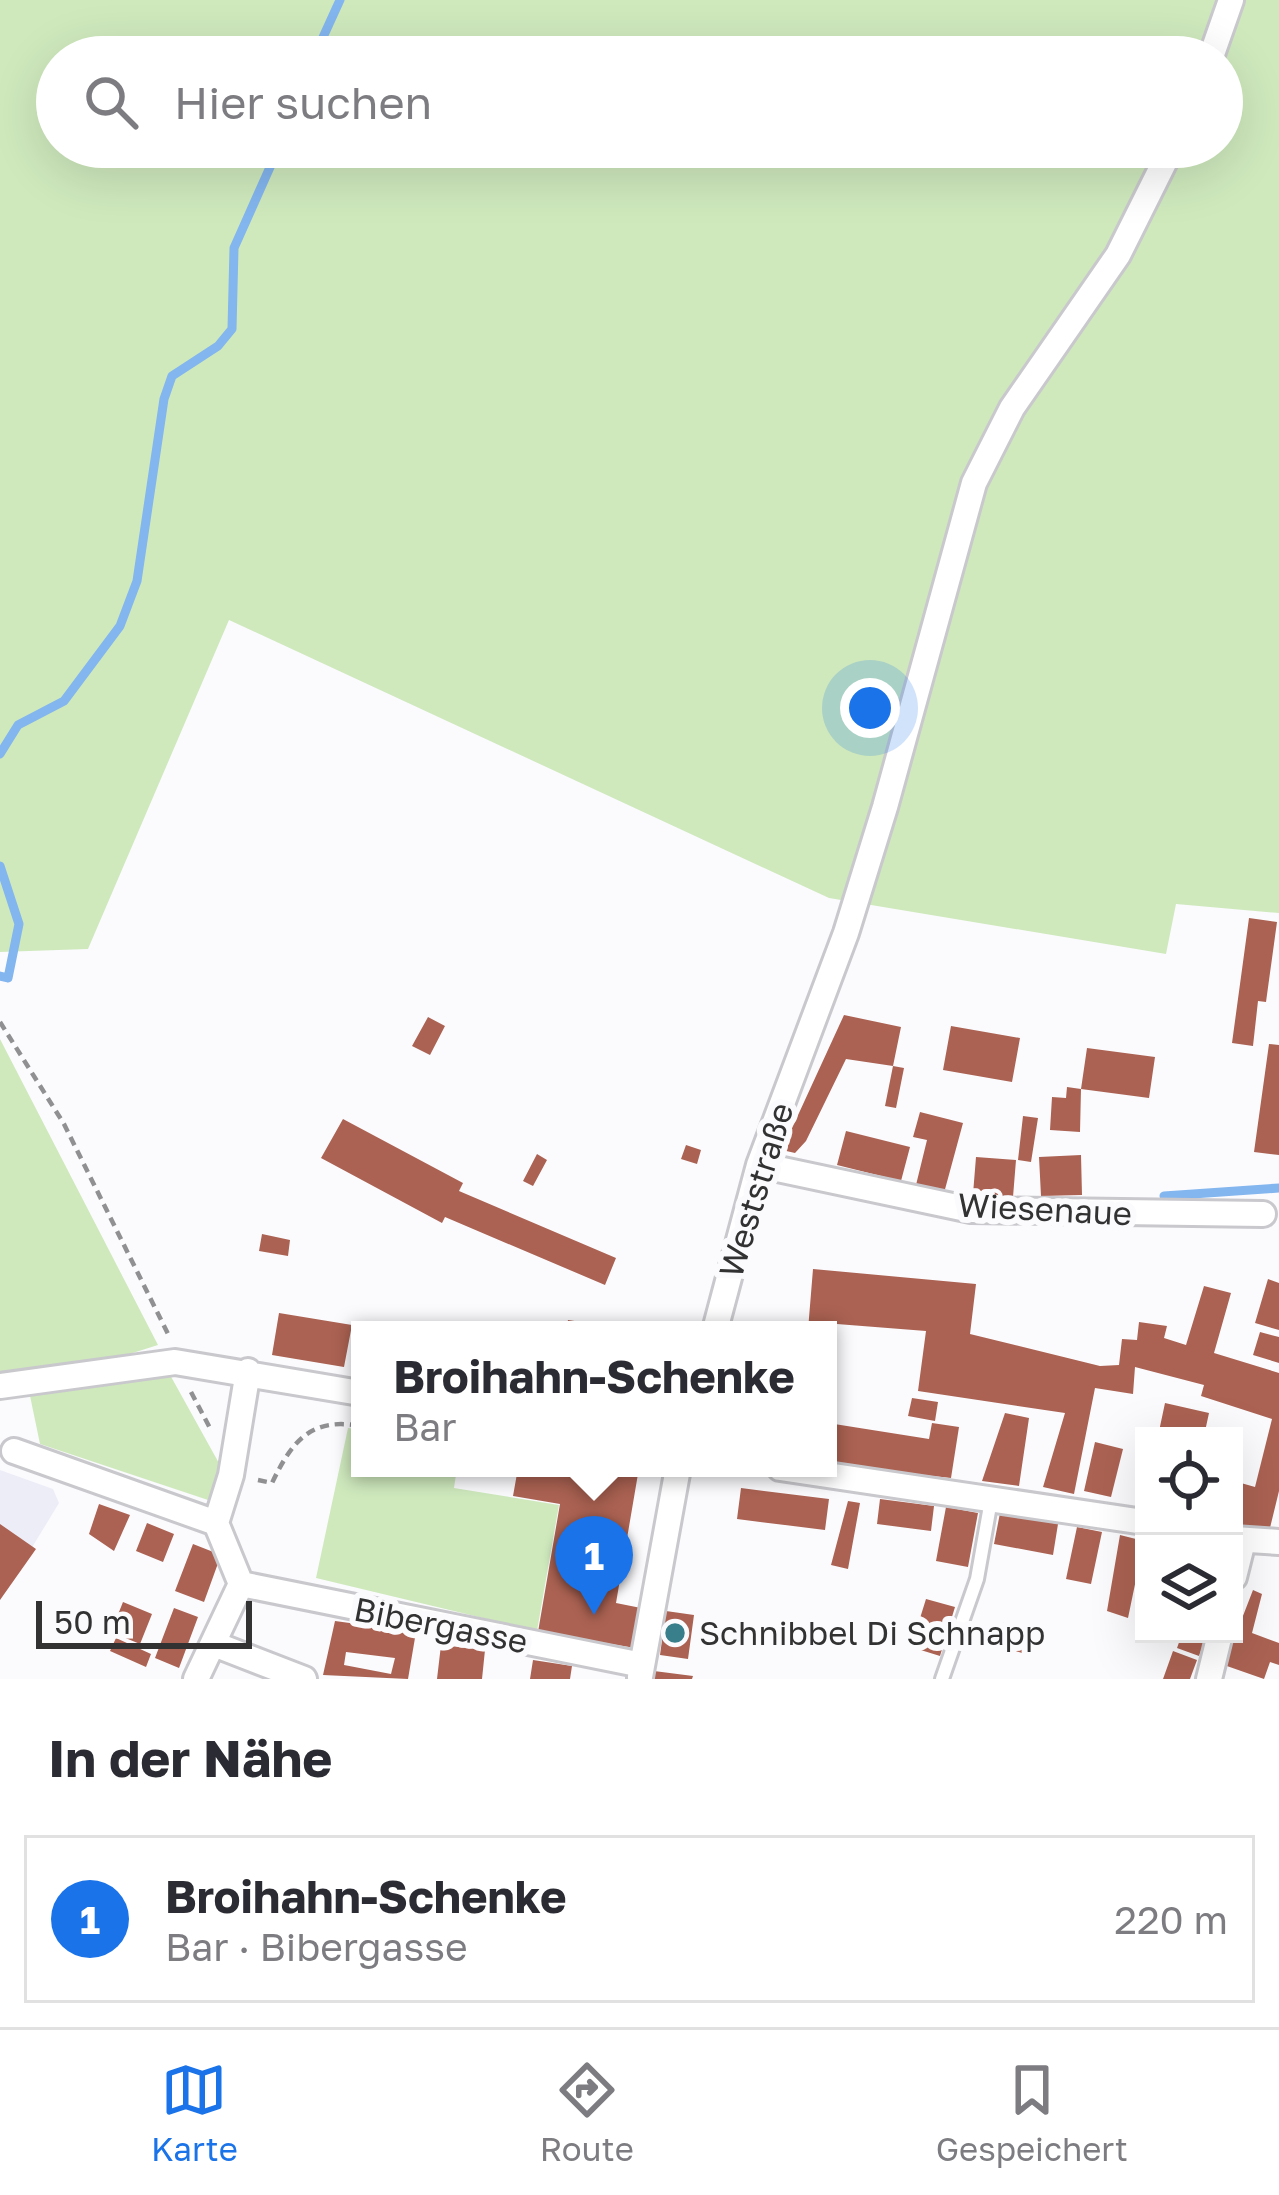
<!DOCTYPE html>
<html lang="de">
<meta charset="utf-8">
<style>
body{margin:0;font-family:"Golos Text",sans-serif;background:#f7f7f7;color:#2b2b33}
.controls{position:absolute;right:36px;bottom:36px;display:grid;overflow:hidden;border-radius:0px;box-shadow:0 12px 48px #0002}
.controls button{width:108px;height:108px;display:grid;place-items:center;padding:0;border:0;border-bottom:3px solid #e1e1e2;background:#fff;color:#2b2b33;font:60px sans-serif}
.scale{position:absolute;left:36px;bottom:30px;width:216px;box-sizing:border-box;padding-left:12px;border:6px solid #323233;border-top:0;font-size:33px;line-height:42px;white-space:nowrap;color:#323233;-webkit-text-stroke:9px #fbfbfe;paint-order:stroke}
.you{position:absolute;left:870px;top:708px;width:42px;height:42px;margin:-30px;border:9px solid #fff;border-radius:50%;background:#1a73e8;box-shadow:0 0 0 18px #1a73e833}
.badge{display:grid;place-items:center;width:78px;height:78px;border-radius:50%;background:#1a73e8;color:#fff;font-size:39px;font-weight:700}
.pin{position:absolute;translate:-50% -99px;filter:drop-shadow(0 3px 6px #0008)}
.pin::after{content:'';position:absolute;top:63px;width:42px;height:36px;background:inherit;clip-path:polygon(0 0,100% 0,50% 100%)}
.popup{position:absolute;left:351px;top:1321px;width:486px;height:156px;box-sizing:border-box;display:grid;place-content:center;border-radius:0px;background:#fff;filter:drop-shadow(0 3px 9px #0005);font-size:39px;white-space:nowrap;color:#7c7c81}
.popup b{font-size:45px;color:#2b2b33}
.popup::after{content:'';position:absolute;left:50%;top:100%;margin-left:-24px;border:24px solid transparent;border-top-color:#fff}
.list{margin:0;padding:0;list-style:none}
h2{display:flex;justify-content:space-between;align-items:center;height:156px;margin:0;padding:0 48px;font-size:51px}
h2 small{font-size:39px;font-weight:400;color:#7c7c81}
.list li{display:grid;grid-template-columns:78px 1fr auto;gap:36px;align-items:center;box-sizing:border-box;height:168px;margin:0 24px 24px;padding:0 24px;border:3px solid #e1e1e2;border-radius:0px}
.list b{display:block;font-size:45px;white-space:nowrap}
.list p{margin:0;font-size:39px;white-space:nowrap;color:#7c7c81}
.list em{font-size:39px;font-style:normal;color:#7c7c81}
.icon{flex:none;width:66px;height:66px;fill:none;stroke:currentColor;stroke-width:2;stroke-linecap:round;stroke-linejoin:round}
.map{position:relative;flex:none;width:1279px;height:1679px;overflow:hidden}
.search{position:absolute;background:#fff;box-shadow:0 12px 48px #0002;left:36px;right:36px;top:36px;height:132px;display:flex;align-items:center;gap:30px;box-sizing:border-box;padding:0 42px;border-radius:66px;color:#7c7c81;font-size:45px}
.sheet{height:348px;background:#fff}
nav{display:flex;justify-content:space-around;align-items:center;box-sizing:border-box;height:168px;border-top:3px solid #e1e1e2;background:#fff;font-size:33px;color:#7c7c81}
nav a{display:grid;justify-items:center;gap:6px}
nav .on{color:#1a73e8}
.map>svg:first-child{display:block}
</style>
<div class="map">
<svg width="1279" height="1679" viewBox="0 0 1279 1679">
<rect width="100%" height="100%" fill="#fbfbfe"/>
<!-- built -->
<path fill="#ededf7" d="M0,1470L53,1489L59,1503L0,1600Z"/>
<!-- green -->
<path fill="#cfe9bd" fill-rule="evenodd" d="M0,0H1279V913L1176,904L1166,954L829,898L229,620L88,949L0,952ZM57,57H1222V147H57Z
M0,1039L158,1345L0,1395Z
M169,1373L220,1465L211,1501L40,1444L29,1391Z
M348,1428L360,1430V1468H457L454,1488L559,1505L537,1631L316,1578Z"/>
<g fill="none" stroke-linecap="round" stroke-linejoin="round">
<!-- stream -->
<path stroke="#83b5ee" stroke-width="9" d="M314,57L340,0
M0,754L18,725L64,701L120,626L137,581L164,399L172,376L218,346L232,329L234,248L279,147
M0,866L19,924L8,978L0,976
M1164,1196L1279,1188"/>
</g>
<!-- building -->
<path fill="#ab6252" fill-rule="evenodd" d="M1249,918L1277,922L1266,1002L1258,1001L1253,1046L1232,1043Z
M844,1015L901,1027L893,1066L904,1068L896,1108L885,1106L893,1066L846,1059L806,1141L795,1153L782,1150Z
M428,1017L445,1026L430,1055L412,1046Z
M951,1026L1020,1038L1012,1082L943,1070Z
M1269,1044L1279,1045V1155L1254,1152Z
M1087,1048L1155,1057L1149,1098L1081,1089Z
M1067,1087L1081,1089L1080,1132L1050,1130L1052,1097L1066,1098Z
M920,1112L963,1123L944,1193L916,1185L927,1140L913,1137Z
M1023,1116L1038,1118L1031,1162L1018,1160Z
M343,1119L463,1183L459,1191L616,1258L605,1285L445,1217L442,1223L321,1158Z
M846,1131L910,1147L901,1181L837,1165Z
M686,1145L701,1150L697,1164L681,1159Z
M537,1154L547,1160L533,1186L523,1181Z
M1081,1155L1082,1195L1041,1196L1039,1157Z
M976,1157L1016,1160L1013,1197L973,1194Z
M262,1234L290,1240L288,1256L259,1251Z
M813,1269L976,1284L970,1334L1100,1366L1119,1365L1122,1339L1137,1340L1139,1322L1167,1326L1164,1338L1186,1345L1204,1286L1231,1293L1214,1353L1279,1373V1491L1269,1532L1234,1523V1481L1255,1487L1272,1419L1201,1396L1204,1385L1135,1367L1133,1394L1095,1388L1074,1494L1043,1487L1065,1413L918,1391L926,1331L824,1323L823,1330H808Z
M1268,1279L1279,1283V1330L1255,1323Z
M279,1313L352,1325L344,1367L272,1355Z
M568,1320L614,1327V1330H566Z
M1260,1332L1279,1337V1363L1253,1355Z
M828,1356H834L831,1386L828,1385Z
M912,1398L938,1402L935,1421L908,1416Z
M1165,1403L1209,1413L1204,1436H1158Z
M1005,1413L1029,1418L1019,1486L982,1481Z
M828,1423L929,1439L932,1423L959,1427L951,1478L828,1465Z
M1095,1442L1123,1449L1111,1497L1084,1491Z
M518,1468H639L616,1603L641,1608L635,1648L538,1632L560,1504L513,1496Z
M741,1488L829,1499L825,1530L737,1519Z
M880,1499L934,1506L931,1531L877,1524Z
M848,1501L860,1503L848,1569L831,1565Z
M99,1504L130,1515L114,1551L89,1534Z
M946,1507L978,1513L968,1567L936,1561Z
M1000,1513L1058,1524L1053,1555L994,1544Z
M147,1523L174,1534L163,1562L136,1551Z
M0,1524L36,1549L0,1600Z
M1077,1527L1102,1532L1091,1584L1066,1579Z
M1120,1535L1144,1541L1128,1618L1107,1611Z
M193,1544L221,1555L204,1602L175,1591Z
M1253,1590L1262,1594L1252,1633L1279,1643V1665L1270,1662L1264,1679L1224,1665Z
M926,1599L955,1607L940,1656L911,1647Z
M123,1602L152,1614L140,1644L111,1632Z
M174,1608L198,1617L179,1668L155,1658Z
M666,1611L694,1615L688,1659L660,1655Z
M335,1621L416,1632L408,1679L323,1675ZM346,1652L395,1658L391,1674L344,1665Z
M1004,1622L1033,1629L1026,1654L998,1646Z
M1182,1634H1207L1199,1656L1177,1648Z
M116,1638L151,1654L146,1667L110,1651Z
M441,1645L485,1650L482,1679H437Z
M1173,1651L1197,1660L1190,1679H1163Z
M533,1660L572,1666L570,1679H530Z
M654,1671L693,1676L692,1679H653Z"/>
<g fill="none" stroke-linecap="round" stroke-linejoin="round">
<!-- lane casing -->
<g stroke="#c9c8cc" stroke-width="18">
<path id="lane" d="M942,1679L977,1579L991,1500"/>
</g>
<!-- street casing -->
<g stroke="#c9c8cc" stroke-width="30">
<path id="street" d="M1211,57L1231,0
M759,1165L971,1210L1263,1214
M715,1330L759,1165L846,933L885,807L974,483L1012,408L1118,255L1172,147
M0,1386L175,1362L360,1393
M14,1451L216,1523
M780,1468L1144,1522
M1234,1539L1279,1542
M1234,1577L1243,1541
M241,1584L642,1665
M214,1644L304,1679
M640,1677L678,1468
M196,1679L241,1584L216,1523L231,1475L248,1371
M1209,1679L1220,1634"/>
</g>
<!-- path -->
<path stroke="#909092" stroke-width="4.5" stroke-dasharray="9 6" stroke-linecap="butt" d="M0,1022L64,1124L170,1338
M191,1392L211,1430
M258,1480L272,1483C292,1441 311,1417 360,1426"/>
<!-- lane -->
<use href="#lane" stroke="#fff" stroke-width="12"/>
<!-- street -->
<use href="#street" stroke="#fff" stroke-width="24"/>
</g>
<!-- markers -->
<circle fill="#397f8b" stroke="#fbfbfe" stroke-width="4.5" cx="675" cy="1633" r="12"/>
<g text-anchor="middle" stroke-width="12" stroke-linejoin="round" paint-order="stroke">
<!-- street labels -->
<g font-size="33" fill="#323233" stroke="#fbfbfe">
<text transform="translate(756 1190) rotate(-73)" y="12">Weststraße</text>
<text transform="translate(1045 1209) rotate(3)" y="12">Wiesenaue</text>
<text transform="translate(441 1625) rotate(11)" y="12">Bibergasse</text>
</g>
<!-- poi labels -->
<g font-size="33" fill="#323233" stroke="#fbfbfe" text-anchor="start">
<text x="699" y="1645">Schnibbel Di Schnapp</text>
</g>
</g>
</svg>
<div class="controls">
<button><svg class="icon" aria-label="locate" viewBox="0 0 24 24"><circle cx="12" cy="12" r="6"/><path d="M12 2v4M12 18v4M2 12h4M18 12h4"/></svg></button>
<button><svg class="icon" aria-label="layers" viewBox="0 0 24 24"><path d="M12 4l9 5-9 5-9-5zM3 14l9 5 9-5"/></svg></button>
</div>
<div class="scale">50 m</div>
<div class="you"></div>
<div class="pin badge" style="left:594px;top:1615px">1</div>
<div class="popup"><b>Broihahn-Schenke</b>Bar</div>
<div class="search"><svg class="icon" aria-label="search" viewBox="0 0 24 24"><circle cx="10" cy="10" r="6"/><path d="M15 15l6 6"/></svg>Hier suchen</div>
</div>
<section class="sheet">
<h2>In der Nähe<small></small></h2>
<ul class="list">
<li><span class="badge">1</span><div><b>Broihahn-Schenke</b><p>Bar · Bibergasse</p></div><em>220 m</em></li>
</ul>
</section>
<nav>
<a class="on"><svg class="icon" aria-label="map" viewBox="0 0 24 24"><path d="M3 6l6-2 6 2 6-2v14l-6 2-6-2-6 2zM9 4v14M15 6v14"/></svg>Karte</a>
<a><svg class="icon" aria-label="directions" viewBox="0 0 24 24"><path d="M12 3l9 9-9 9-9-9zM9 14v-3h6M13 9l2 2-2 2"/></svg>Route</a>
<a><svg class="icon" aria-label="saved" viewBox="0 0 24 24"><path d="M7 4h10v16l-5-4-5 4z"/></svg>Gespeichert</a>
</nav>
